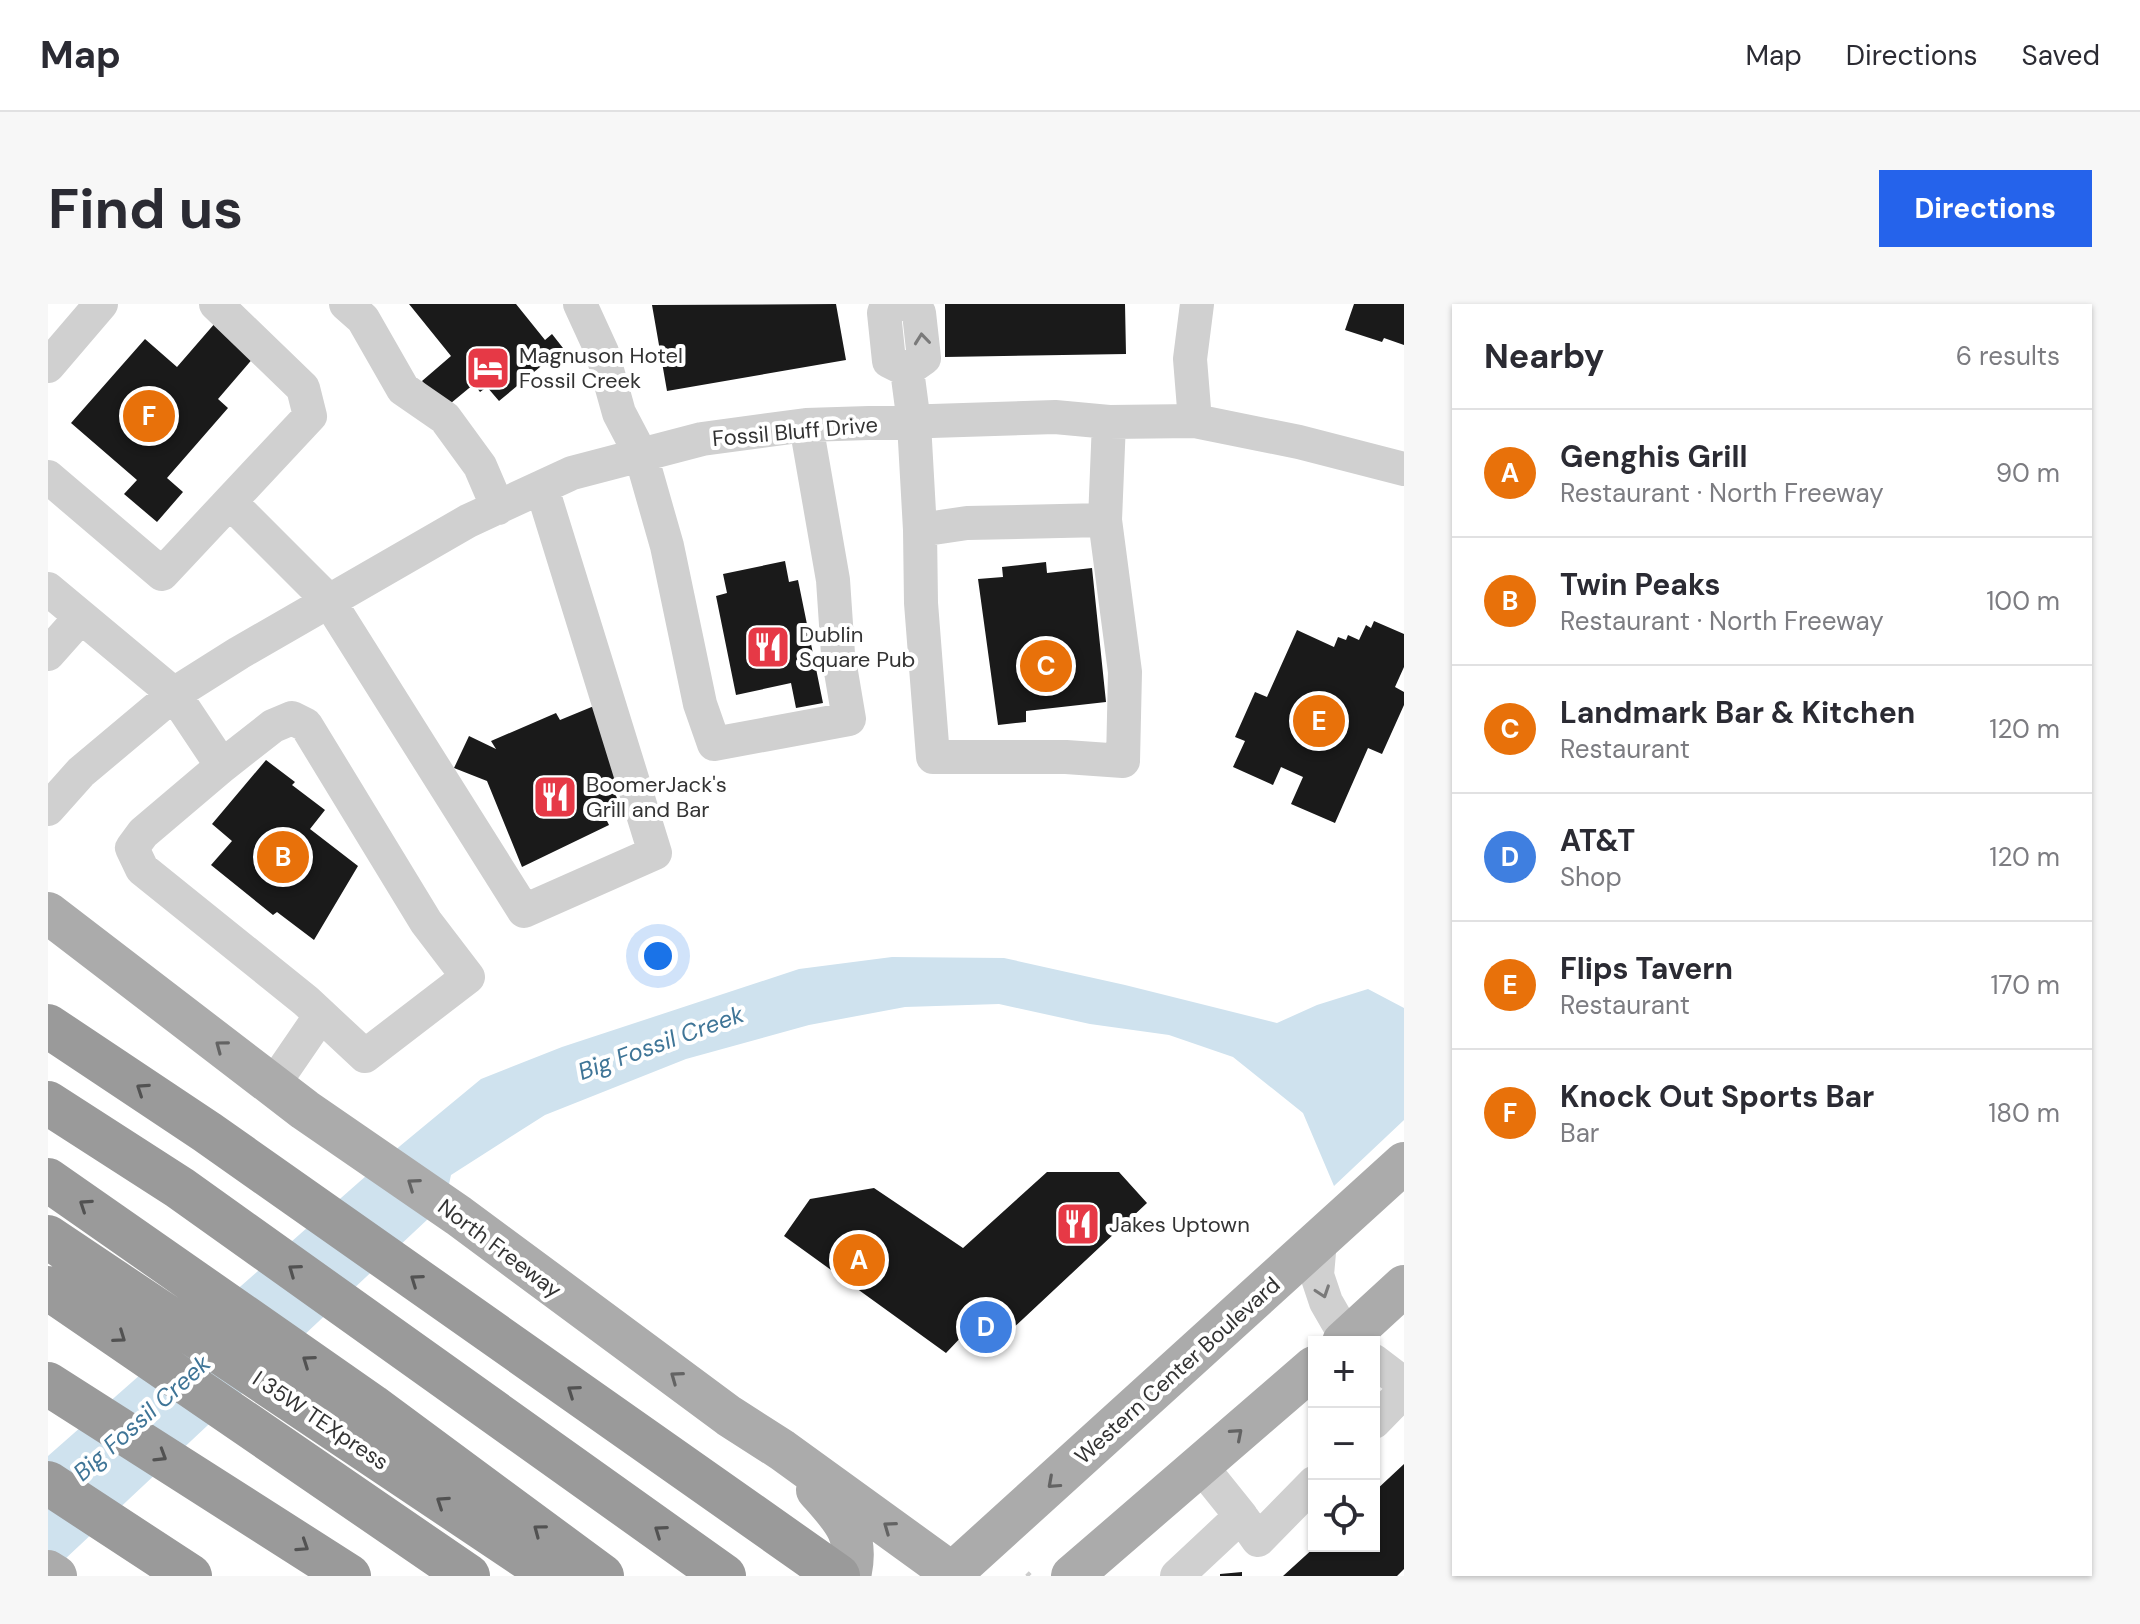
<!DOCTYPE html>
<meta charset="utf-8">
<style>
body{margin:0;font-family:"DM Sans",sans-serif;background:#f7f7f7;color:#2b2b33}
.controls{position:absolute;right:24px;bottom:24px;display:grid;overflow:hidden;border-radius:0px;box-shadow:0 2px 6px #0004}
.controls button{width:72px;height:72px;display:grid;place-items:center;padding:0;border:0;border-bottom:2px solid #e1e1e2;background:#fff;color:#2b2b33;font:40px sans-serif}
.you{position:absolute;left:610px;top:652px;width:28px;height:28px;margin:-20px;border:6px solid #fff;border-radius:50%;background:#1a73e8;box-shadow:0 0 0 12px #1a73e833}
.badge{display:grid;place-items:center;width:52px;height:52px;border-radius:50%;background:#2563eb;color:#fff;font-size:26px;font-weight:700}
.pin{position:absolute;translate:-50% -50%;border:4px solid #fff;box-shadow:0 2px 8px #0006}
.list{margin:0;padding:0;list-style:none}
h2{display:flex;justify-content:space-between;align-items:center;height:104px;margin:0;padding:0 32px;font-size:34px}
h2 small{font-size:26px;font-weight:400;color:#7c7c81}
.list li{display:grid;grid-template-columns:52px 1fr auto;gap:24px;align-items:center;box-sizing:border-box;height:128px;padding:0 32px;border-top:2px solid #e1e1e2}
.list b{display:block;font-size:30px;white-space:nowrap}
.list p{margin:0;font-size:26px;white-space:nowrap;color:#7c7c81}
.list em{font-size:26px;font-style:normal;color:#7c7c81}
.icon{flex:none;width:44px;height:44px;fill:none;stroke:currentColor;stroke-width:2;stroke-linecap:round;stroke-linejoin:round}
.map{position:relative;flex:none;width:1356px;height:1272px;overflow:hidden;border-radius:0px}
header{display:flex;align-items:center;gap:48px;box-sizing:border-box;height:112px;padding:0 40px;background:#fff;border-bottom:2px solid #e1e1e2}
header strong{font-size:38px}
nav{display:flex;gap:44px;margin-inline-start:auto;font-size:28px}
.intro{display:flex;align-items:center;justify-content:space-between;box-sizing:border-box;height:192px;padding:0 48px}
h1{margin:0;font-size:56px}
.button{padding:20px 36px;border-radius:0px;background:#2563eb;color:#fff;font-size:28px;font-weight:700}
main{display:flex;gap:48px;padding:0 48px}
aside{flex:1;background:#fff;border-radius:0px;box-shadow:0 2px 6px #0004}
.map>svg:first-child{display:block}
</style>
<header>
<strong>Map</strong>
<nav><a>Map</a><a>Directions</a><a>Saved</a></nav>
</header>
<div class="intro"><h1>Find us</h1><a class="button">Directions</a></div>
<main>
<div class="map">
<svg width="1356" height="1272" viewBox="0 0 1356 1272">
<rect width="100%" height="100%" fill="#fff"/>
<!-- water -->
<path fill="#cfe2ee" d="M844,653L956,654L1077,681L1229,719L1269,701L1320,685L1356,704V816L1286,882L1255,809L1185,753L1121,731L1042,720L951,700L857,703L761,721L638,755L497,811L403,871L397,899L0,1271V1152L352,842L433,775L514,743L751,665Z"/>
<!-- building -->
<path fill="#1a1a1a" d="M361,0H468L497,36L504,30L515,44L451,97L439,83L432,88L426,80L397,104L374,77L403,52Z
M788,0L798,56L619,87L604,1Z
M897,0H1077L1078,50L897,53Z
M1306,0H1356V41L1336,34L1334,38L1297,26Z
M168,18L207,52L170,95L180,104L119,174L135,188L109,218L76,190L89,176L23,119L97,35L129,63Z
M737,257L741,278L750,276L775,399L748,404L743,379L688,391L668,292L679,289L675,270Z
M998,258L999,269L1044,264L1058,398L978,407V418L950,421L930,275L955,273L954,263Z
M1326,317L1356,330V363L1347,383L1356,388V401L1334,450L1320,444L1287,519L1243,500L1255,473L1233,463L1225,481L1185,463L1197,437L1187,433L1207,388L1219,393L1249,326L1286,343L1290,333L1298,336L1300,331L1311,336L1318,321L1323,324Z
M546,402L577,473L563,481L574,505L557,513L561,521L474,563L439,477L406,464L421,432L448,445L443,437L508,409L512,416Z
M218,456L247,478L244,481L277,506L262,525L310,562L266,636L229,608L225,611L163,561L184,537L164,520Z
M999,868H1071L1099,899L945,1043L918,1028L898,1049L736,932L762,895L826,884L915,944Z
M1356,1160V1265L1349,1272H1235L1268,1242H1326V1188Z
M1194,1268V1272H1172V1270Z"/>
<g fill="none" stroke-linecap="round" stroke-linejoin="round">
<!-- path -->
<path stroke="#cdcdcd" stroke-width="5" stroke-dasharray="4 4" stroke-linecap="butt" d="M979,1269L982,1272"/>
<!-- minor -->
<path stroke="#d0d0d0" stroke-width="34" d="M298,0L315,15L355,85L397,114L432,162L450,204
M532,0L554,48L571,109L593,151L619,242L652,400L666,440L801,415L790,350L785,276L758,121
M839,0L836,9L841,57L859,66
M0,62L53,0
M859,66L866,119L872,226L873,299L885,453H1018L1075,457L1077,368L1057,216L919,219L872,226
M859,66L876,54L871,9L861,0
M1147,117L1142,55L1149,0
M0,173L114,270L262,112L255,84L168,0
M182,198L281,297L476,607L607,549L494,184
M1057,216L1061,118
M0,285L126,390L174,462L95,529L84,544L94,565L258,697L317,752L420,673L378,618L258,421L244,414L225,422L174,462
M0,350L32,314
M0,505L33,468L126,390L191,349L420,217L524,169L654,135L758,121L1007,113L1061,118L1147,117L1251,138L1356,165
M225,781L273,711
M1272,937L1269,971L1278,998L1301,1038
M1326,1057L1356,1080
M1326,1118L1356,1087
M1193,1212L1210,1236L1266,1179
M1129,1272L1193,1212L1152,1161"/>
<!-- major -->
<path stroke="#ababab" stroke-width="42" d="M0,609L257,806L411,912L681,1112L734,1146L908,1272
M1295,1038L1356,982
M769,1186C795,1215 812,1231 802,1272
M0,1267L8,1272
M901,1272L1356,859
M1024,1272L1266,1063"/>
<!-- highway -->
<path stroke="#9a9a9a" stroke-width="44" d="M0,722L159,828L790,1272
M0,799L132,884L676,1272
M0,876L324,1102L554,1272
M0,933L506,1272
M0,984L420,1272
M0,1080L301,1272
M0,1179L142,1272"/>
</g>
<!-- one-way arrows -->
<defs><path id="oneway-chevron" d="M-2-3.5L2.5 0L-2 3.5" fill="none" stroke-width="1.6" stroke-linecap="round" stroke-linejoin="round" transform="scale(2)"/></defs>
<g stroke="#7a7a7a">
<use href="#oneway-chevron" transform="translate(874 35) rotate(-96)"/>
<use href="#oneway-chevron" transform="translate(1275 988) rotate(71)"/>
</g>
<g stroke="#636363">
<use href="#oneway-chevron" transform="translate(173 742) rotate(-143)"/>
<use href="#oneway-chevron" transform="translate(365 880) rotate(-145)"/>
<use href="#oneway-chevron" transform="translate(628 1073) rotate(-144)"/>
<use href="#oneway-chevron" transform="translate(1189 1130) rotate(-41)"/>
<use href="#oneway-chevron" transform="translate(1005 1179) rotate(138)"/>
<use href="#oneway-chevron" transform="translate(841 1223) rotate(-144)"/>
</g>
<g stroke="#525252">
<use href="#oneway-chevron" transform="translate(94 785) rotate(-146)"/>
<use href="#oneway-chevron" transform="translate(37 901) rotate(-146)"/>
<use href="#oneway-chevron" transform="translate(246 966) rotate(-144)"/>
<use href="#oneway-chevron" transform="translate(368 976) rotate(-145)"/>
<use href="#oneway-chevron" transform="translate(72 1033) rotate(35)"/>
<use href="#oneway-chevron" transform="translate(260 1057) rotate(-145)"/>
<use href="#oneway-chevron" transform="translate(525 1087) rotate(-145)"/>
<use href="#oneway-chevron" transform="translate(113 1152) rotate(32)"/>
<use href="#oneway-chevron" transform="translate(394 1198) rotate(-146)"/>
<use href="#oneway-chevron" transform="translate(491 1226) rotate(-143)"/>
<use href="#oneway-chevron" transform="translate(612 1227) rotate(-145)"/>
<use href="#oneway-chevron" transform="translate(255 1242) rotate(33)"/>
</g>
<!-- icons -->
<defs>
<g id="hotel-square" transform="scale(2.3)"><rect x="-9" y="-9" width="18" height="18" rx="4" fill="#e63946" stroke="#fff"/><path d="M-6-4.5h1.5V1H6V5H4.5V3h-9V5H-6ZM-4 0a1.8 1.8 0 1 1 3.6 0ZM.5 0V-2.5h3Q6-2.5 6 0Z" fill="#fff"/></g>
<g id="restaurant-square" transform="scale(2.3)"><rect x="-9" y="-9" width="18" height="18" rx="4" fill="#e63946" stroke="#fff"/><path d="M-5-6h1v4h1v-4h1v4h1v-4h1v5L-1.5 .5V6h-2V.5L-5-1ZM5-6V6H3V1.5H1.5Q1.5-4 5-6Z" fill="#fff"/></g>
</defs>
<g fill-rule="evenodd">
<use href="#hotel-square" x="440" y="64"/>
<use href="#restaurant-square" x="720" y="343"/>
<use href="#restaurant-square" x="507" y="493"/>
<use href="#restaurant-square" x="1030" y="920"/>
</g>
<g text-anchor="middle" stroke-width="8" stroke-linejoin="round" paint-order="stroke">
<!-- poi labels -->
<g font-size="22" fill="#333" stroke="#fff" text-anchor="start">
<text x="471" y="59">Magnuson Hotel<tspan x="471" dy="25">Fossil Creek</tspan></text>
<text x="751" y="338">Dublin<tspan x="751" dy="25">Square Pub</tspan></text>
<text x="538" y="488">BoomerJack's<tspan x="538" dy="25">Grill and Bar</tspan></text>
<text x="1061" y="928">Jakes Uptown</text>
</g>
<!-- street labels -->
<g font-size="22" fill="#333" stroke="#fff">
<text transform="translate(747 127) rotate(-5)" y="8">Fossil Bluff Drive</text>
<text transform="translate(452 944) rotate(37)" y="8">North Freeway</text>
<text transform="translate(1129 1066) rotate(-42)" y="8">Western Center Boulevard</text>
<text transform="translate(273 1116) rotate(34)" y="8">I 35W TEXpress</text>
</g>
<!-- water labels -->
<g font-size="24" font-style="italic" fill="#3f7597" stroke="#fff">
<text transform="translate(613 739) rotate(-20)" y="8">Big Fossil Creek</text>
<text transform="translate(94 1114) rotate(-42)" y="8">Big Fossil Creek</text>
</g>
</g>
</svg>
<div class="controls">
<button>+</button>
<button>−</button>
<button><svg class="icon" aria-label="locate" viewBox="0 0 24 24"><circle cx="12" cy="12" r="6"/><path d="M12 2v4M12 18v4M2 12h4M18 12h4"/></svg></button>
</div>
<div class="you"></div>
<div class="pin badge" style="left:811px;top:956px;background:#e8710a">A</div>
<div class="pin badge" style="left:235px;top:553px;background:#e8710a">B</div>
<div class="pin badge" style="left:998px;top:362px;background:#e8710a">C</div>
<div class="pin badge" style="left:938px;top:1023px;background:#3f7fe0">D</div>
<div class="pin badge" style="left:1271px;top:417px;background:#e8710a">E</div>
<div class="pin badge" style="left:101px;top:112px;background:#e8710a">F</div>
</div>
<aside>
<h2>Nearby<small>6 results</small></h2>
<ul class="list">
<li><span class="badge" style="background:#e8710a">A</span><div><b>Genghis Grill</b><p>Restaurant · North Freeway</p></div><em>90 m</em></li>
<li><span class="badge" style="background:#e8710a">B</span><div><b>Twin Peaks</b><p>Restaurant · North Freeway</p></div><em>100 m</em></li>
<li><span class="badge" style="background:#e8710a">C</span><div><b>Landmark Bar &amp; Kitchen</b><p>Restaurant</p></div><em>120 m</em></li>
<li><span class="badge" style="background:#3f7fe0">D</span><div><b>AT&amp;T</b><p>Shop</p></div><em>120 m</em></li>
<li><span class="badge" style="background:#e8710a">E</span><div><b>Flips Tavern</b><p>Restaurant</p></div><em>170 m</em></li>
<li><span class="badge" style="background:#e8710a">F</span><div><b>Knock Out Sports Bar</b><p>Bar</p></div><em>180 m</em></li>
</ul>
</aside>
</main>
